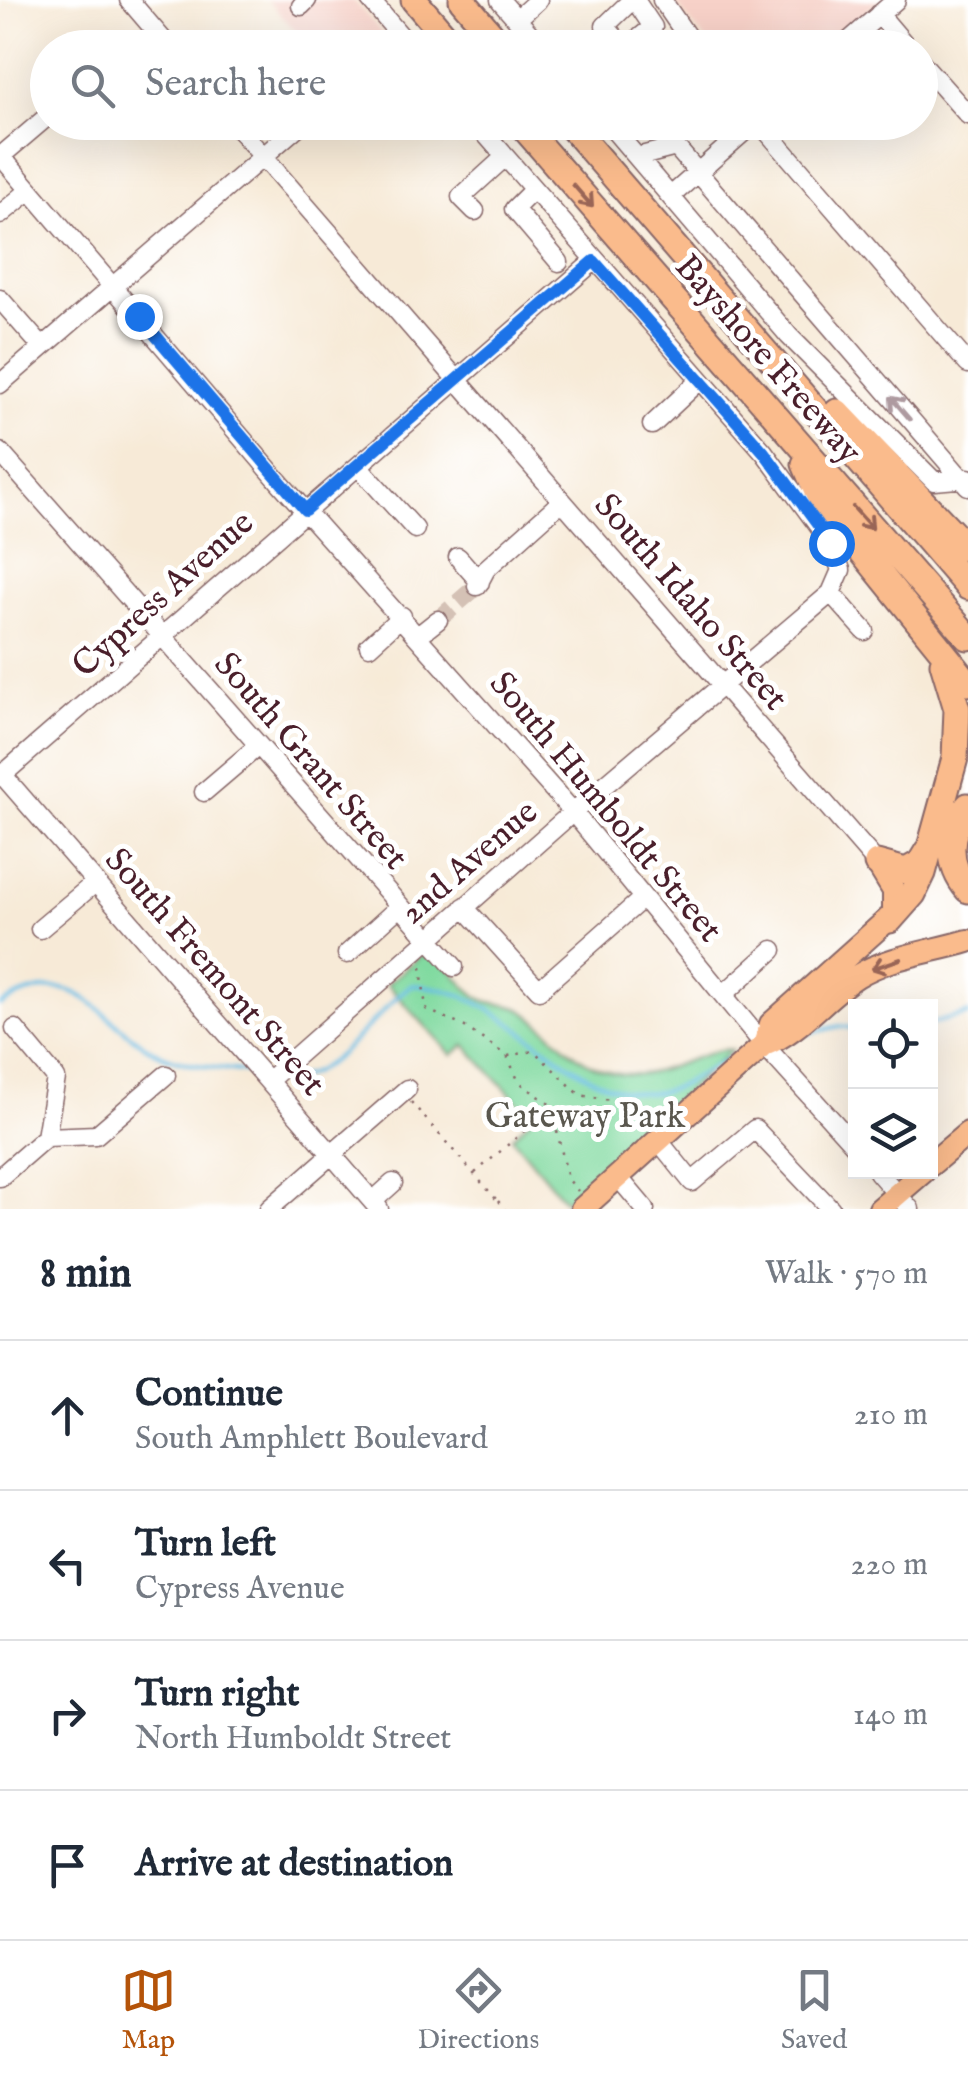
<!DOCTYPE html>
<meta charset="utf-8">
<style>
body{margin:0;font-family:"IM FELL English",serif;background:#f6f6f7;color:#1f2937}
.controls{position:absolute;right:30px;bottom:30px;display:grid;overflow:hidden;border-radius:0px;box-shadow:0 10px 40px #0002}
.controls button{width:90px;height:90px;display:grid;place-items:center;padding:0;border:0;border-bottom:2px solid #e0e1e3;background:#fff;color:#1f2937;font:50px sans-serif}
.stop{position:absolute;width:30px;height:30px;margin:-22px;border:8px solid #1a73e8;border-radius:50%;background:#fff}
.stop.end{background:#1a73e8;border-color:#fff;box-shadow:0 2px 10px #0008}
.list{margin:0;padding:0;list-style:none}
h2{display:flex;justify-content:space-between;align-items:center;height:130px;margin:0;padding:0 40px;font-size:42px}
h2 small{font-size:32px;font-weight:400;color:#747a83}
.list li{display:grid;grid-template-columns:65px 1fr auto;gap:30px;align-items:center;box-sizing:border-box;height:150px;padding:0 40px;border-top:2px solid #e0e1e3}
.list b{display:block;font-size:38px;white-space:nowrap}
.list p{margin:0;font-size:32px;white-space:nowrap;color:#747a83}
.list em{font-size:32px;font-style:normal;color:#747a83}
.icon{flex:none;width:55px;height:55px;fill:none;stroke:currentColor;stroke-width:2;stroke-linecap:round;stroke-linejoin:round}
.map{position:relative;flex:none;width:968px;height:1209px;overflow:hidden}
.search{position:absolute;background:#fff;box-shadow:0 10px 40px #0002;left:30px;right:30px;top:30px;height:110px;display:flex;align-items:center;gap:25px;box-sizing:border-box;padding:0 35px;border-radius:55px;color:#747a83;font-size:38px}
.sheet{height:730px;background:#fff}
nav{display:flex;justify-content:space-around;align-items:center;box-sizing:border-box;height:140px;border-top:2px solid #e0e1e3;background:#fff;font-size:28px;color:#747a83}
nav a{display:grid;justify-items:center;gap:5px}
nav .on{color:#b45309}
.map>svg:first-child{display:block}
</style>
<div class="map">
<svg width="968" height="1209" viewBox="0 0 968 1209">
<rect width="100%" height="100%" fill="#fff"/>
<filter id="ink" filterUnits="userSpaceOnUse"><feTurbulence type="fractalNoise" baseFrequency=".01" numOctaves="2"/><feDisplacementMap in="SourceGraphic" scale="20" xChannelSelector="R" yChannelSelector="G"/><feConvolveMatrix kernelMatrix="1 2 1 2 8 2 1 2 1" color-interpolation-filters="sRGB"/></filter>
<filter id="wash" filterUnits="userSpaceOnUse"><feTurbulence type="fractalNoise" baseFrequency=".0048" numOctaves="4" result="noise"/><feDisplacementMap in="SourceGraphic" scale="40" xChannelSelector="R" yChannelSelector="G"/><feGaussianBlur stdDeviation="2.25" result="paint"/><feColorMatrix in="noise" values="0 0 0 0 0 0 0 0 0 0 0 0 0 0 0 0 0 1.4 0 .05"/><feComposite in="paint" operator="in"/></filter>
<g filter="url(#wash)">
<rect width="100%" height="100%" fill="#f7ead7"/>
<!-- built -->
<path fill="#f7d1c8" d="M267,0H353L384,35L369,47H310Z
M673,0H879L823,48L710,47Z"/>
<!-- green -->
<path fill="#81daa0" stroke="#667c66" stroke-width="2.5" d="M432,946C446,962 467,995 486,1001C498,1005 514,1004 524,1011C566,1041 582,1078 643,1074C669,1072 714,1046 732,1050L565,1201L512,1137L532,1117L465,1045L452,1055L387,984Z"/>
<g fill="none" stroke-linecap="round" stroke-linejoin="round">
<!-- stream -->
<path stroke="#67bde4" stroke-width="4" d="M0,1005C78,962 89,1010 147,1047C176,1067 218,1067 252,1073
M930,1024L968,1014
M801,1035L840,1026L856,1029
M281,1078C330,1086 373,1013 411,985C512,987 571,1105 659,1092C686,1088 709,1065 735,1057"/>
</g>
</g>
<g filter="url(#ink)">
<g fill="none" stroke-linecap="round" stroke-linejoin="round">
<!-- minor-tunnel -->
<path stroke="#d4c1b5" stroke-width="18" stroke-dasharray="18 9" stroke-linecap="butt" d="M438,620L477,586"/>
<!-- minor casing -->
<g stroke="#876667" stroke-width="21">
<path id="minor" d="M129,0L170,48
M370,0L411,48
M500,0L542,48
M662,0L695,48
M301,6L307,0
M879,14L908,48
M517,19L538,0
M624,48L605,26L632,0
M627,48L653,27L635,0
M841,48L896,0
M920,61L968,115
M233,122L877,863
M607,122L789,336L934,481L968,478
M759,122L968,364
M0,155L282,485L573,812L764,1045L856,1147
M1,156L48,116
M637,157L676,147L968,486
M533,190L514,209L559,262
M671,196L755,122
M475,211L461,197L505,157
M0,215L30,190
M0,299L42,347
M0,384L303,122
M652,425L700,380
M0,452L454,967
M359,467L415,529
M458,557L480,582
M477,586L486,569L562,501
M831,593L865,631
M419,635L438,620
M369,646L402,616
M0,772L379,1209
M0,777L594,261
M204,792L258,746
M464,907L539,990L643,898
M40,929L96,882
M347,954L398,908
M724,994L773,950
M15,1029L56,1078L46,1137
M268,1081L573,812L831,593L841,570L831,543L764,452L475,122
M658,1140L692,1182L755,1129L831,1209
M878,1172L910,1209
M0,1177L46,1137L96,1135L166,1075
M618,1177L645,1209
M373,1201L393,1183
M269,1209L407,1089"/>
</g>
<!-- major casing -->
<g stroke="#876667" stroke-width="26">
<path id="major" d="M764,1045L771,1024L894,914V891L877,863
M930,1165L968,1133
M582,1209L764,1045C801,1031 824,997 857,976C890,956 932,952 968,941
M880,1209L923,1172"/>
</g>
<!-- highway casing -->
<g stroke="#876667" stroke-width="29">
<path id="highway" d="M414,0L455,48
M462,0L503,48
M519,122L968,637
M567,122L968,587
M837,412L968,549
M805,464L821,501L968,683
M968,806C947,833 946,864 968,890
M877,863L906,871L920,863L928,850
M890,920L913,894L923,873L955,758L957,709L943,663"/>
</g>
<!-- path -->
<path stroke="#876667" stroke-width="2.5" stroke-dasharray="2.5 8" stroke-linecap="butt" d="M421,967L426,1009L465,1027L507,1056L519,1082L551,1105L568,1179L578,1191
M508,1056L534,1051L580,1095L657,1108
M411,1102L496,1199
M475,1173L531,1125L547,1102
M498,1201L505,1209"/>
<!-- minor -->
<use href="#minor" stroke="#fff" stroke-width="18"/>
<!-- major -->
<use href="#major" stroke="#fabb8c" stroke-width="22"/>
<!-- highway -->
<use href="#highway" stroke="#fabb8c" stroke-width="25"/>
</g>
<!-- one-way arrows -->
<defs><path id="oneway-shaft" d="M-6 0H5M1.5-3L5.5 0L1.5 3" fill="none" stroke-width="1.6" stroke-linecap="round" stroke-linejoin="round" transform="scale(2.5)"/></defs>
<g stroke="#996557">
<use href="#oneway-shaft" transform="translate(583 196) rotate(49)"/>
<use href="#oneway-shaft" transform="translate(863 518) rotate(48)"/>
<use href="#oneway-shaft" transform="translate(886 964) rotate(161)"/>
</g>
<use stroke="#ae9aa0" href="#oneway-shaft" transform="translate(900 408) rotate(-131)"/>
</g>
<g fill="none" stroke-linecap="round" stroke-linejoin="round" filter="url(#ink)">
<!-- route -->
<path stroke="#1a73e8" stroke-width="12" d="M139,316L305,510L594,261L764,452L831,543"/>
</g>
<g text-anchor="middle" stroke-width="10" stroke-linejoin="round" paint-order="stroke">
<!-- street labels -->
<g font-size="35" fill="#4a1f2b" stroke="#fff">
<text transform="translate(769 358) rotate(49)" y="12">Bayshore Freeway</text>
<text transform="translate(162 593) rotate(-42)" y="12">Cypress Avenue</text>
<text transform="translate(692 601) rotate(49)" y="12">South Idaho Street</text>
<text transform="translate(312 760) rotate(49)" y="12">South Grant Street</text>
<text transform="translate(607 806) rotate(50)" y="12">South Humboldt Street</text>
<text transform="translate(468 861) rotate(-41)" y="12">2nd Avenue</text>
<text transform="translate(216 971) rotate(49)" y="12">South Fremont Street</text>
</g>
<!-- park labels -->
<g font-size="35" fill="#5a574e" stroke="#fff">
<text x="585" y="1127">Gateway Park</text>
</g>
</g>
</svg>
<div class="controls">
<button><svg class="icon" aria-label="locate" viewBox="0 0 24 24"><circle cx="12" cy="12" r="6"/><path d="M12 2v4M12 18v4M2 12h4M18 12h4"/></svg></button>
<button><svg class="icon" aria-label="layers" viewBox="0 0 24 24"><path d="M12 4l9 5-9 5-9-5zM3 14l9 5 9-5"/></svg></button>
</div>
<div class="stop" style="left:831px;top:543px"></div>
<div class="stop end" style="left:139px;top:316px"></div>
<div class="search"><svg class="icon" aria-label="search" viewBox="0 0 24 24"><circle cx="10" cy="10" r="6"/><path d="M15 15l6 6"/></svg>Search here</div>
</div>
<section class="sheet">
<h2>8 min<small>Walk · 570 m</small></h2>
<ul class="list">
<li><svg class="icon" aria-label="ahead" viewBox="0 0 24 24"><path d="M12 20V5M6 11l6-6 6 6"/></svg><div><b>Continue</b><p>South Amphlett Boulevard</p></div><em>210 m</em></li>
<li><svg class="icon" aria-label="left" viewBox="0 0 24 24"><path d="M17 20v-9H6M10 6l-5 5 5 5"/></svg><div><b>Turn left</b><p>Cypress Avenue</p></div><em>220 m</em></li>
<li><svg class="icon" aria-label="right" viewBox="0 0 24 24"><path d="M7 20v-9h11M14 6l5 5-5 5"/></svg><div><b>Turn right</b><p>North Humboldt Street</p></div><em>140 m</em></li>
<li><svg class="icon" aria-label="arrive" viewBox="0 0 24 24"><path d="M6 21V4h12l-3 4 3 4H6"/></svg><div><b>Arrive at destination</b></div></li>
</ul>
</section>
<nav>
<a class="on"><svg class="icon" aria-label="map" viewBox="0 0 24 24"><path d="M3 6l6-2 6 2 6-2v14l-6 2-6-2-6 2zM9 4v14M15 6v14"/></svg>Map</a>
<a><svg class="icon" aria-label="directions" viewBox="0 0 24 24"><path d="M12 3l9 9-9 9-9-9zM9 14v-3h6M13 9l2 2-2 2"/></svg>Directions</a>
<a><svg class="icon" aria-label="saved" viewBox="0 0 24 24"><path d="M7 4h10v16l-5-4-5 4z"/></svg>Saved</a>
</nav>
